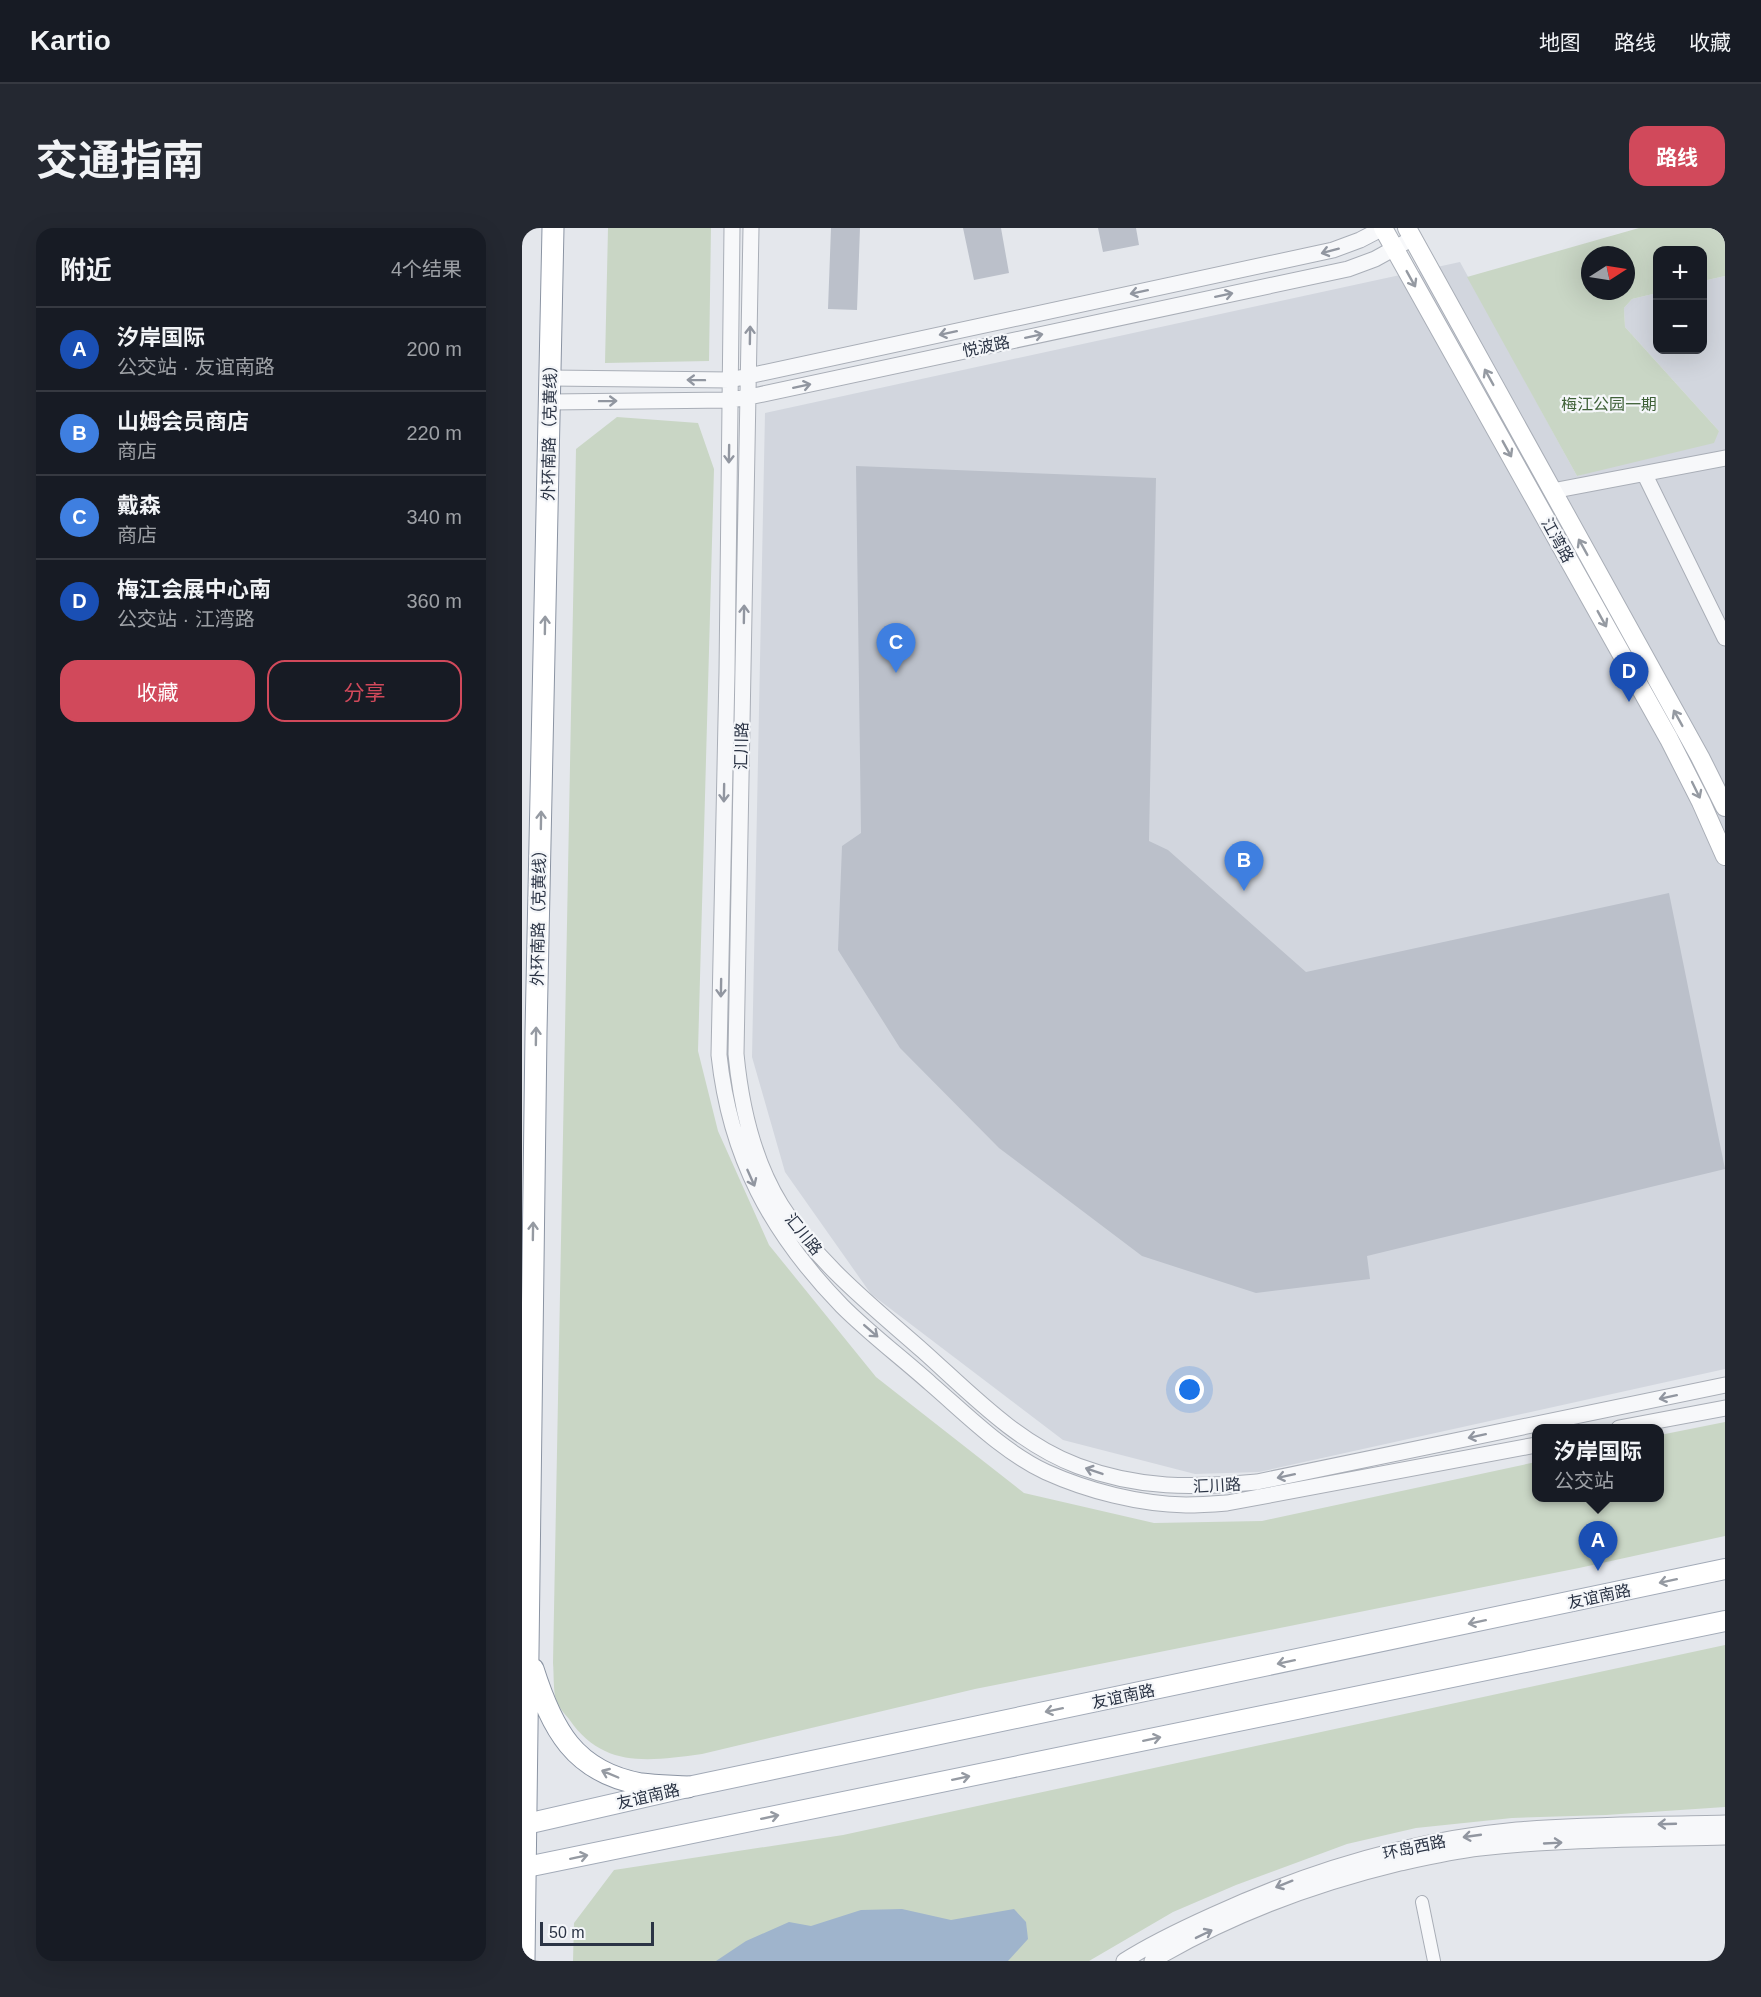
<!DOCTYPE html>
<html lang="zh">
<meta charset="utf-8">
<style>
body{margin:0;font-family:Helvetica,"Noto Sans SC",sans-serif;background:#242831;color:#f1f3f6}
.controls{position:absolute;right:18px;top:18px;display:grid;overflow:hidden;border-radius:12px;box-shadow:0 6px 24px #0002}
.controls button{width:54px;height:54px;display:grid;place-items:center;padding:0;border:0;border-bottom:2px solid #363941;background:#171b24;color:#f1f3f6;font:30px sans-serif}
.compass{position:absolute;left:1059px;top:18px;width:54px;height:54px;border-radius:50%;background:#171b24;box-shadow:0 6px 24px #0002;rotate:78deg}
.scale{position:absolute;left:18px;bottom:15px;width:114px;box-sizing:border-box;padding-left:6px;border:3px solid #2b3445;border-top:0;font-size:16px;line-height:21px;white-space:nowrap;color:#2b3445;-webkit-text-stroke:4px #f4f6f9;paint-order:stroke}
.you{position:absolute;left:668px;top:1162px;width:21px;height:21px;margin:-15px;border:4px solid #fff;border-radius:50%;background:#1a73e8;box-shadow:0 0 0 9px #1a73e833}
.badge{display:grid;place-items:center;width:39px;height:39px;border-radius:50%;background:#d1495b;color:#fff;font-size:20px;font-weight:700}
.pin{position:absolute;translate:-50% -50px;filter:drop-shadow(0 2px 3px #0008)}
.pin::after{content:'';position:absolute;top:32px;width:21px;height:18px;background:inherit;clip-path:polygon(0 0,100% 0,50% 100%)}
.popup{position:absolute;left:1010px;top:1196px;width:132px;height:78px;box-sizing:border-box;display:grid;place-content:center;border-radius:12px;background:#171b24;filter:drop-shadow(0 2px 4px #0005);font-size:20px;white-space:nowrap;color:#9ea1a6}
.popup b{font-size:22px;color:#f1f3f6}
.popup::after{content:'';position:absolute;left:50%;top:100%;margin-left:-12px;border:12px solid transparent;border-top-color:#171b24}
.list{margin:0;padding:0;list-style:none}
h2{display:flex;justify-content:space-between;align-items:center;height:78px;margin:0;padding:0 24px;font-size:26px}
h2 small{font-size:20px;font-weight:400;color:#9ea1a6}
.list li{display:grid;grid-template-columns:39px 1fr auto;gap:18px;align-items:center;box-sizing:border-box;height:84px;padding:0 24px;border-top:2px solid #363941}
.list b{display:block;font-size:22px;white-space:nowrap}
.list p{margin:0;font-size:20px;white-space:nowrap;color:#9ea1a6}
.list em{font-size:20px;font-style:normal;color:#9ea1a6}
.actions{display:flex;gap:12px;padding:18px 24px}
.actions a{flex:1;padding:14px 0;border:2px solid #d1495b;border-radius:18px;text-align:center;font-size:21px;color:#d1495b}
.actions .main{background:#d1495b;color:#fff}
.map{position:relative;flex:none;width:1203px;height:1733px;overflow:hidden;border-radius:18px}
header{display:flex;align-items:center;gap:36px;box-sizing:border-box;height:84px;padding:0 30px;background:#171b24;border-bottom:2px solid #363941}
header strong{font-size:28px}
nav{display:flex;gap:33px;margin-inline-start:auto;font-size:21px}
.intro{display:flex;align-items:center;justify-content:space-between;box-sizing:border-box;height:144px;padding:0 36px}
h1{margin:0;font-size:42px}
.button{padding:15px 27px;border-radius:18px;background:#d1495b;color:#fff;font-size:21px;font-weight:700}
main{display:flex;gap:36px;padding:0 36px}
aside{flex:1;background:#171b24;border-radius:18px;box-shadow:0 6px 24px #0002}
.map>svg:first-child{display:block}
</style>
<header>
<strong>Kartio</strong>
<nav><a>地图</a><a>路线</a><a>收藏</a></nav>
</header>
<div class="intro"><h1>交通指南</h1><a class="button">路线</a></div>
<main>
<aside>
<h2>附近<small>4个结果</small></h2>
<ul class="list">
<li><span class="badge" style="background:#1a4fb4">A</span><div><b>汐岸国际</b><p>公交站 · 友谊南路</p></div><em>200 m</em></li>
<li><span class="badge" style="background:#3f7fe0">B</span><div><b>山姆会员商店</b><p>商店</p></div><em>220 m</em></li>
<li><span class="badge" style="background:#3f7fe0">C</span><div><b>戴森</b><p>商店</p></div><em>340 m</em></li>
<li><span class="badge" style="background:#1a4fb4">D</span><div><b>梅江会展中心南</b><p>公交站 · 江湾路</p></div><em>360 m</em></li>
</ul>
<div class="actions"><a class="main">收藏</a><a>分享</a></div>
</aside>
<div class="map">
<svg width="1203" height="1733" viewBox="0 0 1203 1733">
<rect width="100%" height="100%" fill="#e4e7ec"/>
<!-- built -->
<path fill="#d2d6de" d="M938,34L1055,248L1197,203L1103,99L1102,80L1110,71L1135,65L1136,122H1180L1181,53L1203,48V1141L737,1244L673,1246L541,1212L349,1066L263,944L230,829L243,185Z"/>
<!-- green -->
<path fill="#c9d6c5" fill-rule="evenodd" d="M86,0H189L187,133L83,135Z
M1117,0H1203V48L1181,53L1180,22H1136L1135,65L1110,71L1102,80L1103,99L1197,203L1192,215L1055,248L945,49ZM1068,27H1104V63H1068Z
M95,189L176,195L192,241L176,823L196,903L247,1017L354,1149L502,1265L632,1295L740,1293L1014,1234V1270H1138V1207L1203,1194V1308L1057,1340L453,1461L180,1526C127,1533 81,1541 47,1491C43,1486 36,1479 34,1472C31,1461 32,1446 31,1435L54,221Z
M1203,1417V1579L1084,1587L990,1590L894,1600L825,1616L714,1657L651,1684L567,1733H51L52,1695L92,1642L321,1607Z"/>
<!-- water -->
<path fill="#9fb4cc" d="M380,1681L429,1692L492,1681L504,1694L506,1711L486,1733H194L224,1713L267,1694L289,1698L339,1682Z"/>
<!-- building -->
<path fill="#bbc0ca" d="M309,0H338L335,82L306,81Z
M441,0H479L487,45L452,52Z
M576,0H614L617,17L581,24Z
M334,238L634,250L627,613L646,622L784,744L1147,665L1203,941L845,1028L848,1051L734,1065L620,1028L477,920L378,820L316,722L320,618L339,605Z"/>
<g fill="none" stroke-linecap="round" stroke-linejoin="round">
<!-- minor casing -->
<g stroke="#a9aeb7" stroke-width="14">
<path id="minor" d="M900,1674L912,1733"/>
</g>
<!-- tertiary casing -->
<g stroke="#a9aeb7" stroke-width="17">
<path id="tertiary" d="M210,0L205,444L197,827C208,929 249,1005 320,1078C348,1106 380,1130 409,1156C445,1187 480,1223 524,1244C566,1263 617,1276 664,1277C678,1277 692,1276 705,1275L1014,1217
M229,0L214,826C219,878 231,932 259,977C295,1035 350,1078 401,1123C449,1166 495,1215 556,1238C617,1261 671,1260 735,1254L1203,1157
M28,150L208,152L811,22L838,12L861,0
M28,174L208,172L227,169L826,41L853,31L891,10
M1123,247L1203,410
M1030,263L1203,230
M1097,1200L1203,1180
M602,1733C630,1715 660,1701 691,1687C787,1643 888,1612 995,1602C1064,1596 1134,1597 1203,1595
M630,1733C707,1687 791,1656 878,1635C905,1629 931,1623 958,1620C1039,1611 1122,1611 1203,1609"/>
</g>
<!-- secondary casing -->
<g stroke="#a9aeb7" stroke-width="20">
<path id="secondary" d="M861,0L1147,511L1179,574L1203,628
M885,0L1178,529L1203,579"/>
</g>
<!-- primary casing -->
<g stroke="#a3abb8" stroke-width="22">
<path id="primary" d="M0,1597L166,1559L1203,1341
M0,1640L1203,1393"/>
</g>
<!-- trunk casing -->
<g stroke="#8b94a3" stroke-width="23">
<path id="trunk" d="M11,1441C30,1501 52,1544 119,1556C134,1558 150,1558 166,1559
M2,1733L14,804L31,0"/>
</g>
<!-- minor -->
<use href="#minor" stroke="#f7f8fa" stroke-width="12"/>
<!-- tertiary -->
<use href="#tertiary" stroke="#f7f8fa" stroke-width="15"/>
<!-- secondary -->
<use href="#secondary" stroke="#fff" stroke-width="18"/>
<!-- primary -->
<use href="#primary" stroke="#fff" stroke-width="20"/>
<!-- trunk -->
<use href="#trunk" stroke="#fff" stroke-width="21"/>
</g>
<!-- one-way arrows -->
<defs><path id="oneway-shaft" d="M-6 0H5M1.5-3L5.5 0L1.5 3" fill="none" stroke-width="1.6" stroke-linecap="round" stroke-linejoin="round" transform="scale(1.5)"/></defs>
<g stroke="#9196a0">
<use href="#oneway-shaft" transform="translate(808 23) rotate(165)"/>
<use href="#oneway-shaft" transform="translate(617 64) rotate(168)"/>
<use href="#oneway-shaft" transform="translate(702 67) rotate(-12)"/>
<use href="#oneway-shaft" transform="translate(426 105) rotate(168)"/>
<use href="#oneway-shaft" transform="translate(228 107) rotate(-89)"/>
<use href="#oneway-shaft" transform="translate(512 108) rotate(-12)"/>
<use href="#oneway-shaft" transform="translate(174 152) rotate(-179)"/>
<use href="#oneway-shaft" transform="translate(280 158) rotate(-12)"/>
<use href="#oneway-shaft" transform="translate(86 173) rotate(-1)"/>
<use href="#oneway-shaft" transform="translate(207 226) rotate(91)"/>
<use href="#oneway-shaft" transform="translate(222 386) rotate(-89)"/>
<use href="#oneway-shaft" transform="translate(202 565) rotate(91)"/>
<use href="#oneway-shaft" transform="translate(199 760) rotate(91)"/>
<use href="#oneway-shaft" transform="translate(229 950) rotate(66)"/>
<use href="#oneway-shaft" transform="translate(349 1103) rotate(41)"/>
<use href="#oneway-shaft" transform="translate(1146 1169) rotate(168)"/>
<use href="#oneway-shaft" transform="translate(955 1208) rotate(168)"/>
<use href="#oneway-shaft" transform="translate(572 1243) rotate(-161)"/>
<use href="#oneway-shaft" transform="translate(764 1248) rotate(168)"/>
<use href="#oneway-shaft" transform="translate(1145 1596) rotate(178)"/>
<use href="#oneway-shaft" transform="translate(950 1608) rotate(172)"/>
<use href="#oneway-shaft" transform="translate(1031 1615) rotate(-3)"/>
<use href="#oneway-shaft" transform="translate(762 1656) rotate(158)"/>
<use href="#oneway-shaft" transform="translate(682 1706) rotate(-26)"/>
</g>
<g stroke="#959aa2">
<use href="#oneway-shaft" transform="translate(889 51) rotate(61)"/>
<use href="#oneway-shaft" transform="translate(967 149) rotate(-119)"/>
<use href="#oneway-shaft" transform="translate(985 221) rotate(61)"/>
<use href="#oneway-shaft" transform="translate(1061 319) rotate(-119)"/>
<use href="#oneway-shaft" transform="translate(1080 391) rotate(61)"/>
<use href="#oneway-shaft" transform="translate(23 397) rotate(-89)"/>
<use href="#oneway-shaft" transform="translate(1156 490) rotate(-119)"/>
<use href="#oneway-shaft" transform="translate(1174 562) rotate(64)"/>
<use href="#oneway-shaft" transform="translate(19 592) rotate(-89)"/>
<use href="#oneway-shaft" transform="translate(14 808) rotate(-89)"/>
<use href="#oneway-shaft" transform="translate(11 1003) rotate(-89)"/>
<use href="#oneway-shaft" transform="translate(1146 1353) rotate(168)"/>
<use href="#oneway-shaft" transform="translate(955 1394) rotate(168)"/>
<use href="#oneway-shaft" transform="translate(764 1434) rotate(168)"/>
<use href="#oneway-shaft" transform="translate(532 1482) rotate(168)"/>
<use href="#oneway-shaft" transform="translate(630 1511) rotate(-12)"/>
<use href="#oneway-shaft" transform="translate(88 1546) rotate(-157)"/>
<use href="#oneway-shaft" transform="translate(439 1550) rotate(-12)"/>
<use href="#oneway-shaft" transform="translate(248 1589) rotate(-12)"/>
<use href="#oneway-shaft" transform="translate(57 1629) rotate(-12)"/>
</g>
<g text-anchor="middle" stroke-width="4.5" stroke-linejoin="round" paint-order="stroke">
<!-- street labels -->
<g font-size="16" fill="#2b3445" stroke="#f4f6f9">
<text transform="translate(464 118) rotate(-12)" y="6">悦波路</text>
<text transform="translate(27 201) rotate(-89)" y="6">外环南路（克黄线）</text>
<text transform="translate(1036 312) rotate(61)" y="6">江湾路</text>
<text transform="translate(219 518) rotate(-89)" y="6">汇川路</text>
<text transform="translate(16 686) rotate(-89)" y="6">外环南路（克黄线）</text>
<text transform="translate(282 1006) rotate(51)" y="6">汇川路</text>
<text transform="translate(695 1257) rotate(-3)" y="6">汇川路</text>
<text transform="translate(1077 1368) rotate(-12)" y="6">友谊南路</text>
<text transform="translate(601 1468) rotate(-12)" y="6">友谊南路</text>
<text transform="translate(126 1568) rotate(-13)" y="6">友谊南路</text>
<text transform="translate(892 1619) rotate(-12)" y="6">环岛西路</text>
</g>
<!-- park labels -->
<g font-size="16" fill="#3f6138" stroke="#f4f6f9">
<text x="1087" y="182">梅江公园一期</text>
</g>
</g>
</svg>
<div class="controls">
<button>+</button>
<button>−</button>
</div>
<svg class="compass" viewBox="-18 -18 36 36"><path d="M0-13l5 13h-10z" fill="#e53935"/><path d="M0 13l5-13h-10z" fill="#9ea1a6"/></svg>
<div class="scale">50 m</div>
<div class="you"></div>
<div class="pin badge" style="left:1076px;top:1343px;background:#1a4fb4">A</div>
<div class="popup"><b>汐岸国际</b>公交站</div>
<div class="pin badge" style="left:722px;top:663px;background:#3f7fe0">B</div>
<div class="pin badge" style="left:374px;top:445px;background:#3f7fe0">C</div>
<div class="pin badge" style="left:1107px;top:474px;background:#1a4fb4">D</div>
</div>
</main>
